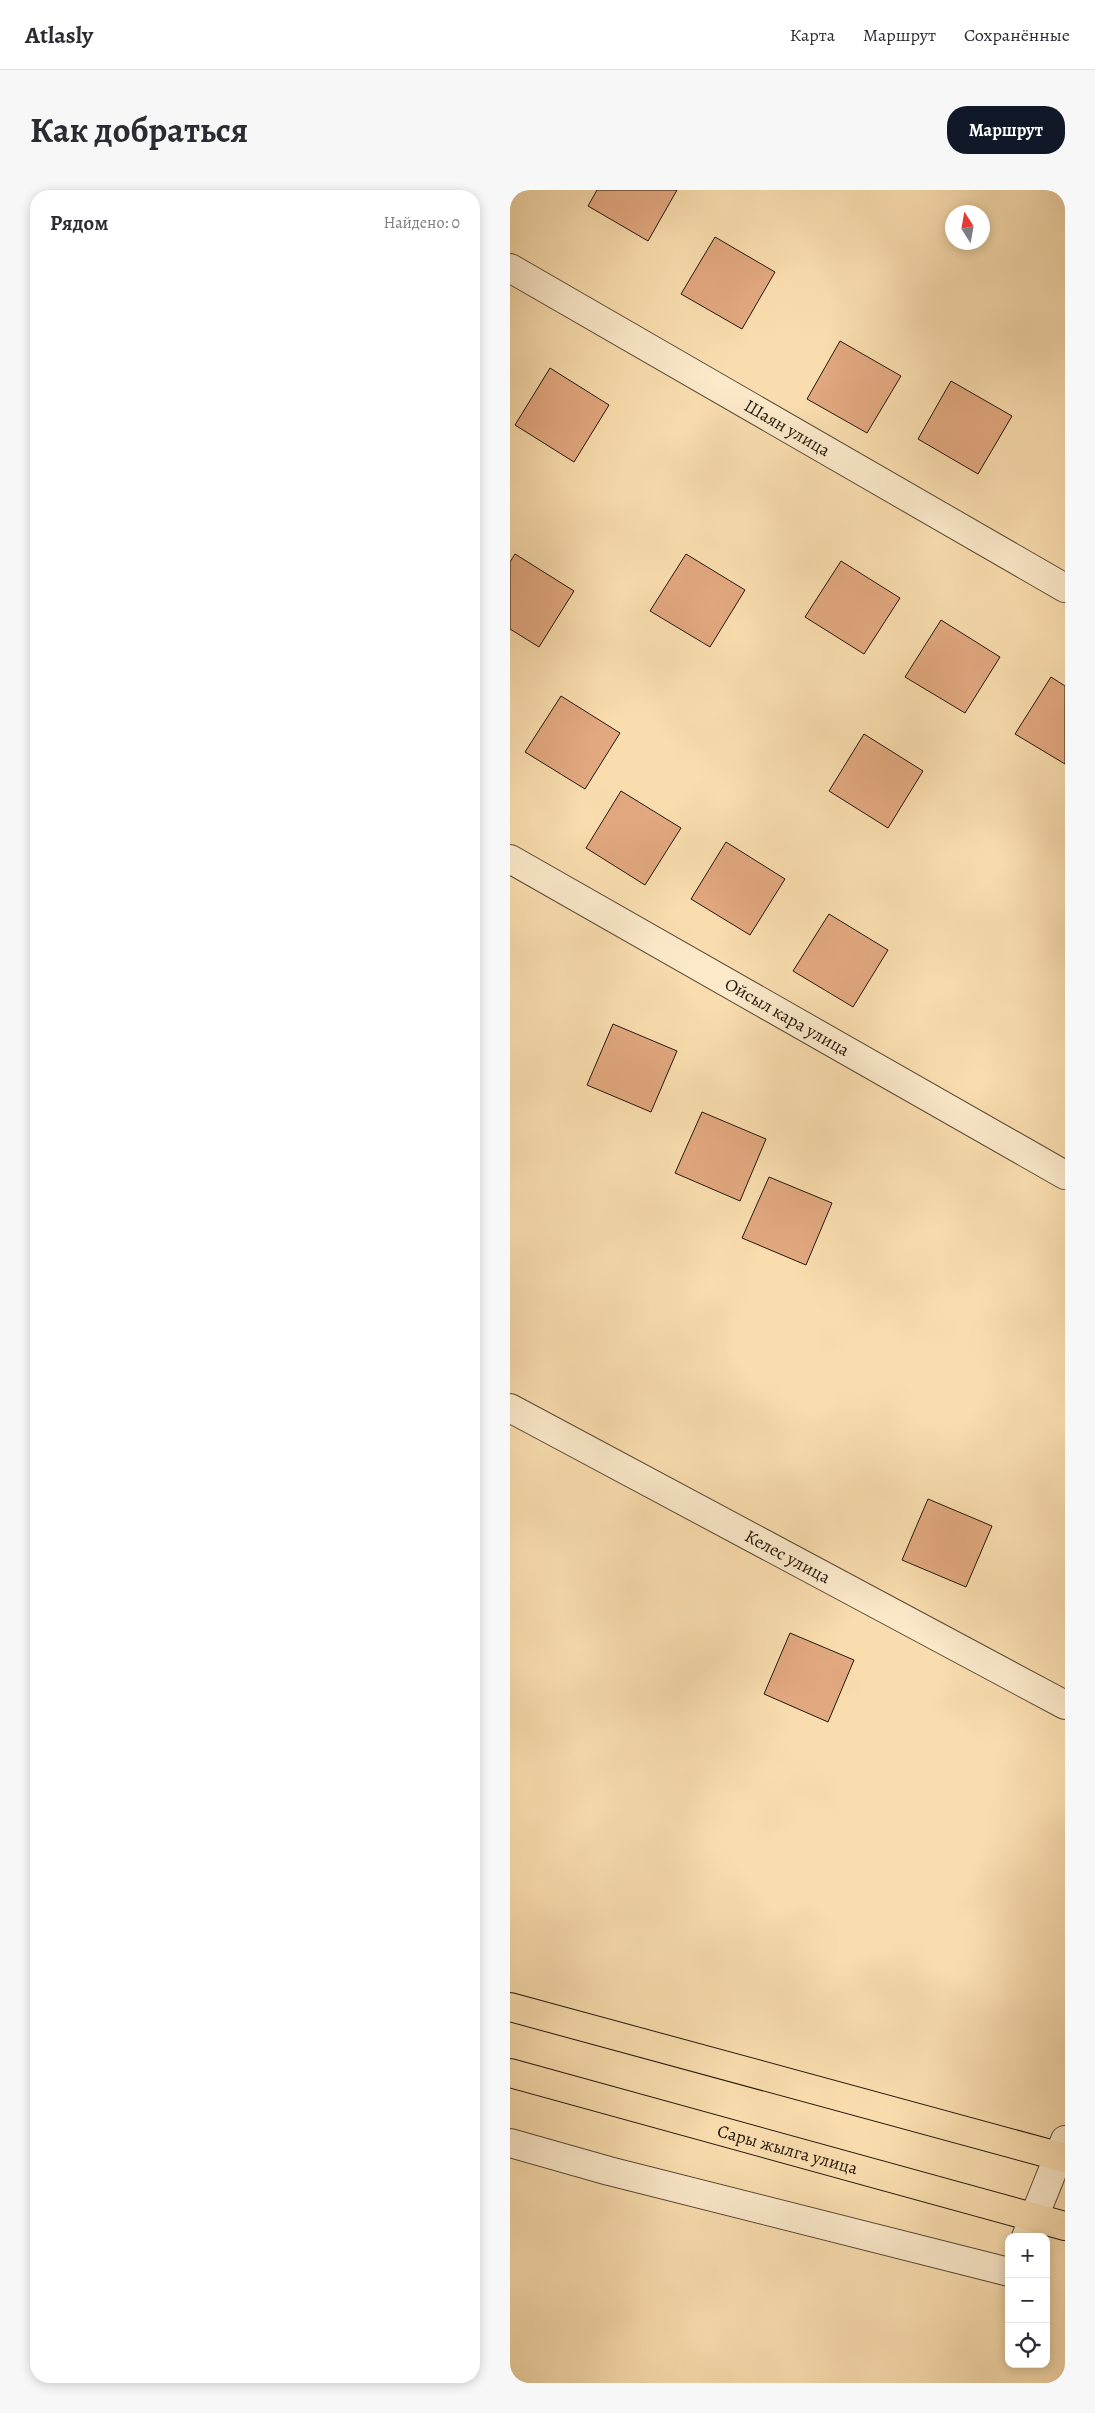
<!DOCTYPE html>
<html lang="ru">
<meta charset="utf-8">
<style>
body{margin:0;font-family:Alegreya,serif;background:#f7f7f7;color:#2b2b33}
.controls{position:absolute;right:15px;bottom:15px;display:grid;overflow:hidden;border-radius:10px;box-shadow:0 2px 12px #0003}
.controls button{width:45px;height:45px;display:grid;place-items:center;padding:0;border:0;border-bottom:1px solid #e1e1e2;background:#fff;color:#2b2b33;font:25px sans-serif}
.compass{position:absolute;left:435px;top:15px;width:45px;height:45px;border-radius:50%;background:#fff;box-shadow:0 2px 12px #0003;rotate:349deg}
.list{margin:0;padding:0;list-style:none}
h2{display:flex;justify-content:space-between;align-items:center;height:65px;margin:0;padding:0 20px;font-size:21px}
h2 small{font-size:16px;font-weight:400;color:#7c7c81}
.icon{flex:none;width:28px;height:28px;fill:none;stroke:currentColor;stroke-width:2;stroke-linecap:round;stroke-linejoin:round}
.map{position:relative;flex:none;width:555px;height:2193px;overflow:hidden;border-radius:20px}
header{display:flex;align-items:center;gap:30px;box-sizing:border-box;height:70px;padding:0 25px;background:#fff;border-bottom:1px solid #e1e1e2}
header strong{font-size:24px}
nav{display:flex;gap:28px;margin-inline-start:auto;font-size:18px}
.intro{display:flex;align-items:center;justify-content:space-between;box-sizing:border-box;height:120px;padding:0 30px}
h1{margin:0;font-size:35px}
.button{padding:12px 22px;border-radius:20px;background:#111827;color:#fff;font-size:18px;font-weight:700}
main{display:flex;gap:30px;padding:0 30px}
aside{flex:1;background:#fff;border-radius:20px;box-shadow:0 2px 12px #0003}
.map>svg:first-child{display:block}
</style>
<header>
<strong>Atlasly</strong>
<nav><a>Карта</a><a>Маршрут</a><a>Сохранённые</a></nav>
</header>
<div class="intro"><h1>Как добраться</h1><a class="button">Маршрут</a></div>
<main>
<aside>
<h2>Рядом<small>Найдено: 0</small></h2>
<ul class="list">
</ul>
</aside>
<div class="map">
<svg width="555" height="2193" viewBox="0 0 555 2193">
<rect width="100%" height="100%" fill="#f9ddae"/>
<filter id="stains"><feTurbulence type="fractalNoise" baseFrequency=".004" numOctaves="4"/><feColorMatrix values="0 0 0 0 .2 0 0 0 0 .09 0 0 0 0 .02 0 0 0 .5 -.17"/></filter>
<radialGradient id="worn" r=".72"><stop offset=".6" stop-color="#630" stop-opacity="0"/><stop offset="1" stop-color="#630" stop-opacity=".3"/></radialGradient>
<!-- building -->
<path fill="#e2a880" stroke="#24160b" d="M87,0H167L138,51L78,16Z
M205,47L265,82L232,139L171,104Z
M330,151L391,186L357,243L297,209Z
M40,178L99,215L64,272L5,235Z
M441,191L502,226L468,284L408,249Z
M5,364L64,401L29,457L0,439V372Z
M176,364L235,400L200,457L140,421Z
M331,371L390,408L354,464L295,427Z
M431,430L490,467L455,523L395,487Z
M541,487L555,496V574L505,544Z
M51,506L110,543L75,599L15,562Z
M354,544L413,581L378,638L319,601Z
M111,601L171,638L135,695L76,658Z
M216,652L275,689L240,745L181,709Z
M319,724L378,760L343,817L283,781Z
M103,834L167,861L141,922L77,895Z
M192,922L256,949L230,1011L165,983Z
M259,987L322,1013L296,1075L232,1048Z
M418,1309L482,1336L456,1397L392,1370Z
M280,1443L344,1470L318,1532L254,1504Z"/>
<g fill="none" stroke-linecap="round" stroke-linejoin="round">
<!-- minor casing -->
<g stroke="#594834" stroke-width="30">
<g id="minor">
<path id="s1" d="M0,78L555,398"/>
<path id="s2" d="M0,669L555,985"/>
<path id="s3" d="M0,1218L555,1515"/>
<path d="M0,1953L99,1981L499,2082"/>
<path d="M516,2047L555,1950"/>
</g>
</g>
<!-- major casing -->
<g stroke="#24160b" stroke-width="30">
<g id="major">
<path d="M0,1817L555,1968"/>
<path id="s4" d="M0,1883L555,2036"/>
</g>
</g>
<!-- minor -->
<use href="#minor" stroke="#fbe9ca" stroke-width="28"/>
<!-- major -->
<use href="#major" stroke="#f9ddae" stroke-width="28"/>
</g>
<g text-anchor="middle" stroke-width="5" stroke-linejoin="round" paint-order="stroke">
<!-- street labels -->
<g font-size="18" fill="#24160b" stroke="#fbe9ca">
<text dy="6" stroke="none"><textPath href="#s1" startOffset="320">Шаян улица</textPath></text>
<text dy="6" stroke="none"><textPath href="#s2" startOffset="319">Ойсыл кара улица</textPath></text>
<text dy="6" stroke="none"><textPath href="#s3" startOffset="315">Келес улица</textPath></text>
<text dy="6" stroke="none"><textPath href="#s4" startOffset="288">Сары жылга улица</textPath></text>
</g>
</g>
<rect width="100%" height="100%" filter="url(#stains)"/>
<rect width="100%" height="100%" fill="url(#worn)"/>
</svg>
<div class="controls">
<button>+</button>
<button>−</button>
<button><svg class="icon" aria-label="locate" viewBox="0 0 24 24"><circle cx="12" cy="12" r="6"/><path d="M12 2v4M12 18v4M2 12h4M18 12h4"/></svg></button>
</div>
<svg class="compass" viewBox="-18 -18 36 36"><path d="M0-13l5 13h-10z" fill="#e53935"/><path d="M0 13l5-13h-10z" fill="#7c7c81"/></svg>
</div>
</main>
